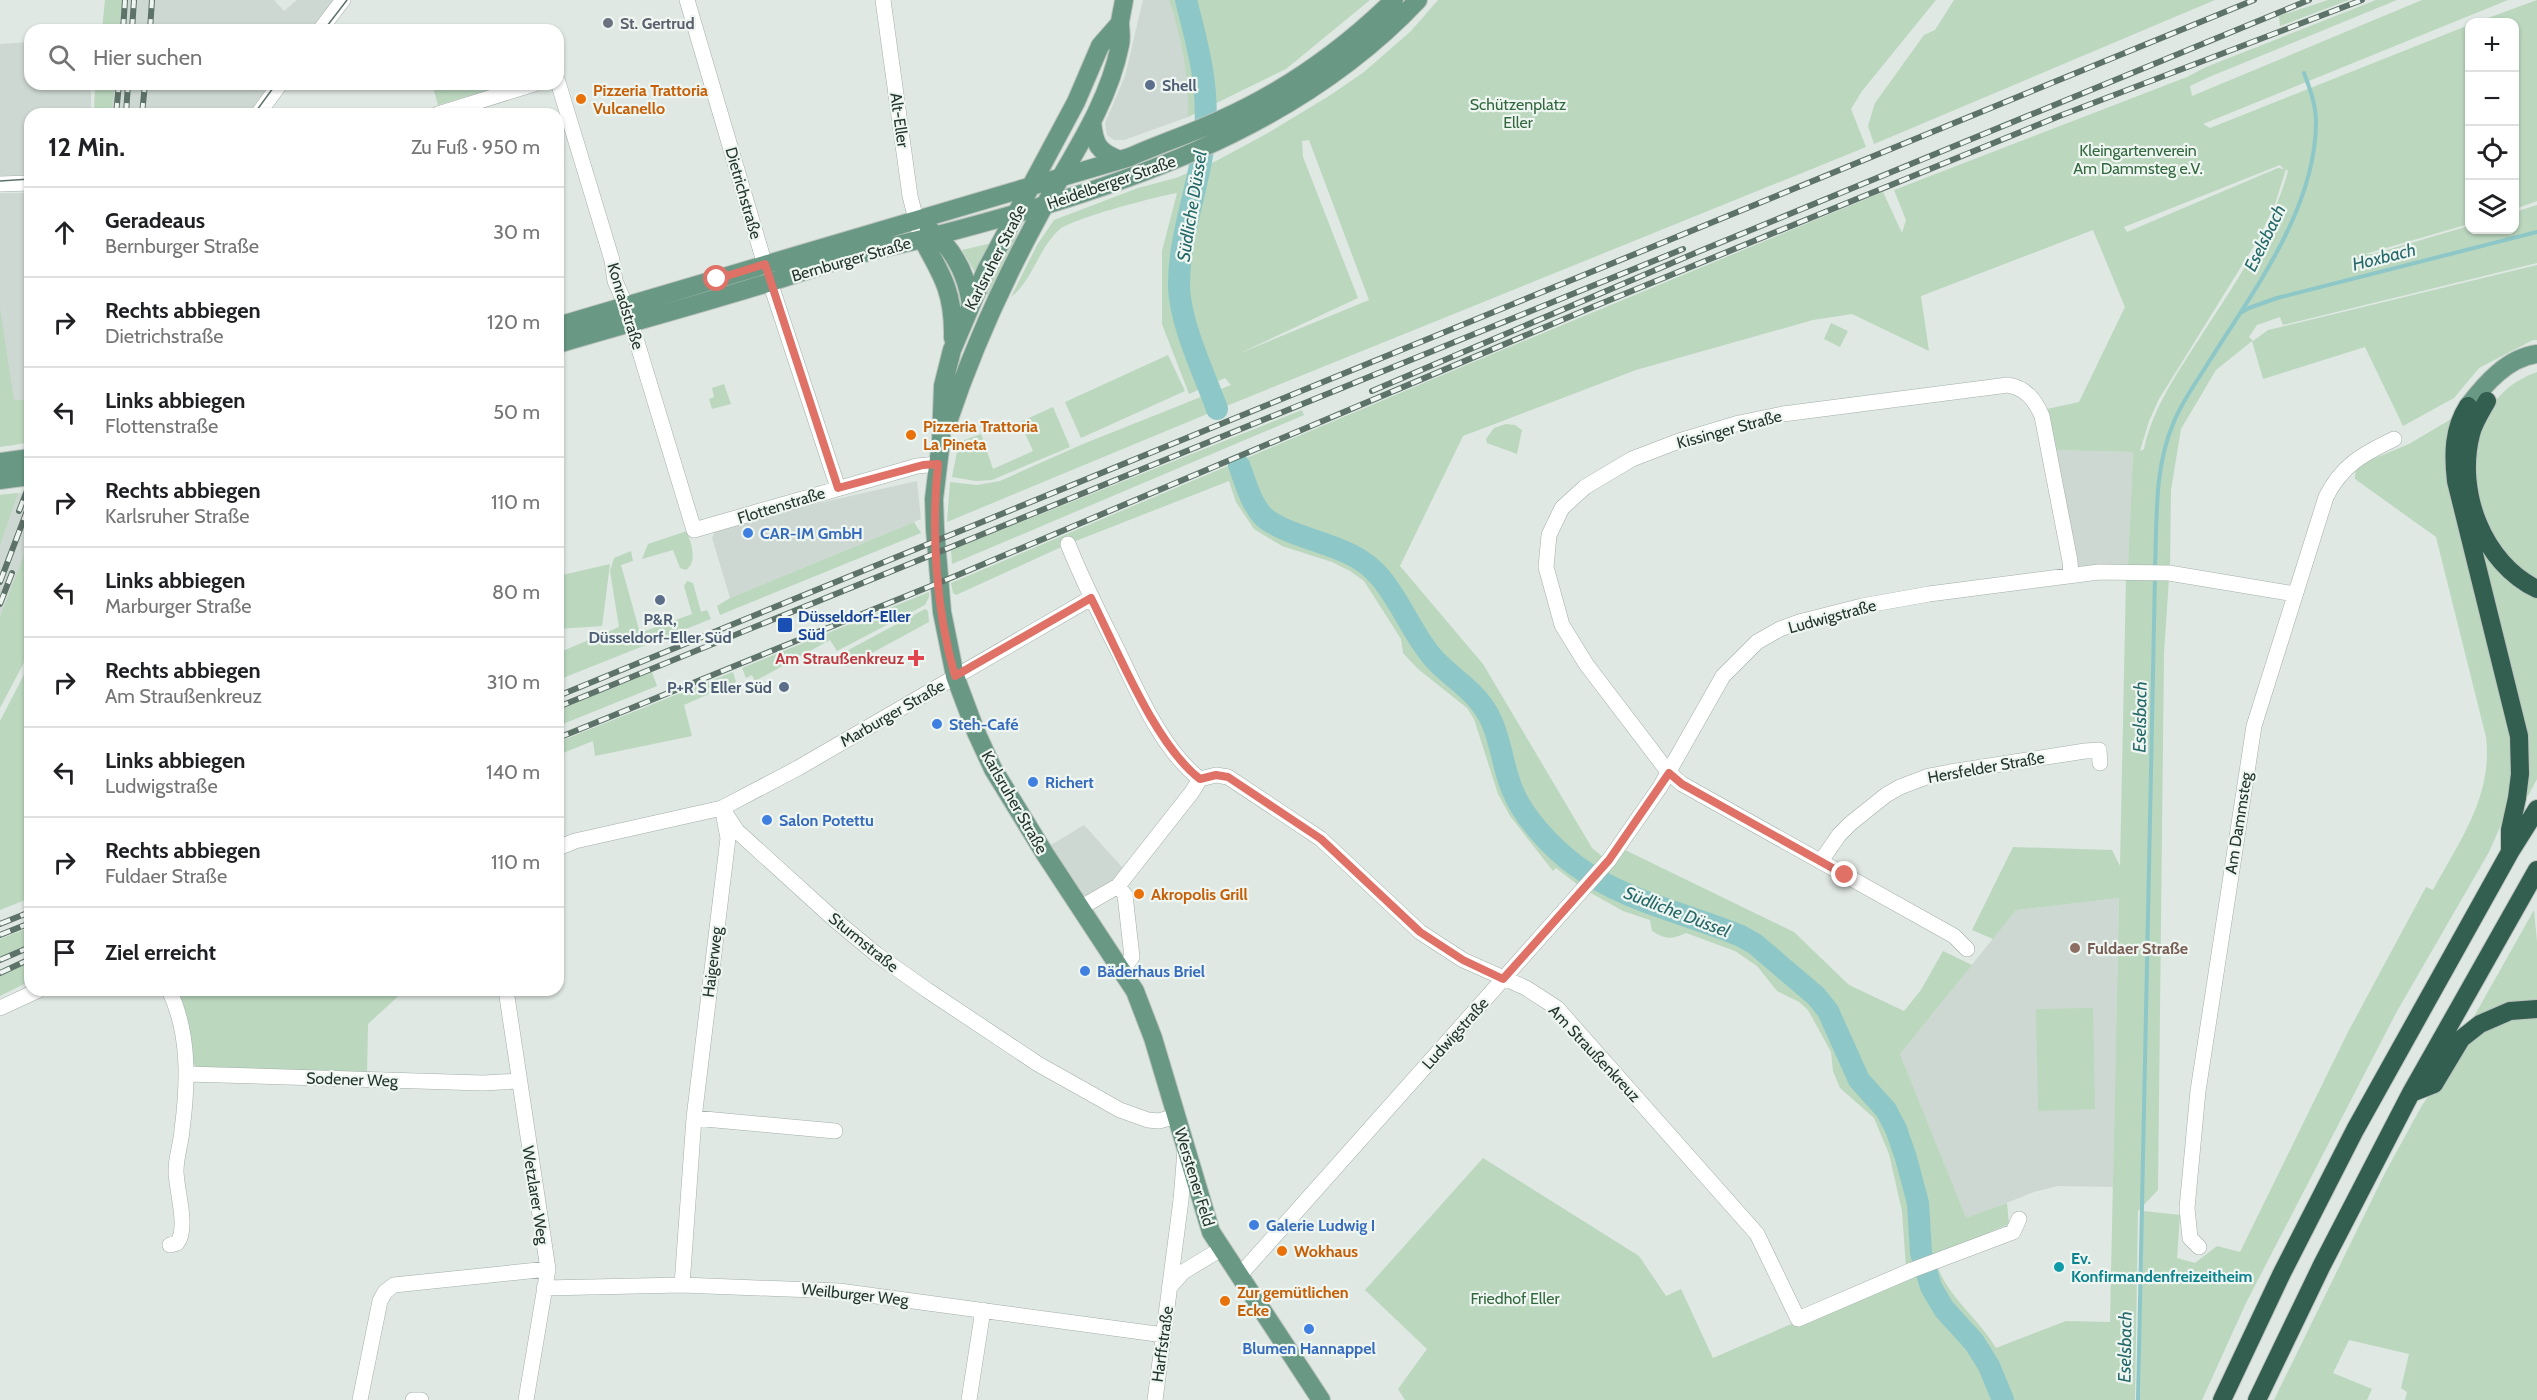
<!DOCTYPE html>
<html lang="de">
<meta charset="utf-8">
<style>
body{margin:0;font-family:Cabin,sans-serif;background:#f6f6f6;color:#202124}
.controls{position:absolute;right:18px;top:18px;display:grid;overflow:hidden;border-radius:12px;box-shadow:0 2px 4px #0004}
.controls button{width:54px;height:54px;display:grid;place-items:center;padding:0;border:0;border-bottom:2px solid #e0e0e0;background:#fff;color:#202124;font:30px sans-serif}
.stop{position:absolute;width:18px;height:18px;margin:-14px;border:4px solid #df7167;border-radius:50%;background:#fff}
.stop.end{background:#df7167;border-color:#fff;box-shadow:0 2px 6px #0008}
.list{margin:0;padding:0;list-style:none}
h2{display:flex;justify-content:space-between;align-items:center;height:78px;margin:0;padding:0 24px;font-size:26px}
h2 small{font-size:20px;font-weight:400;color:#757577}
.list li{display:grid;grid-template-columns:39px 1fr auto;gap:18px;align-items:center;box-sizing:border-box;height:90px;padding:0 24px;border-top:2px solid #e0e0e0}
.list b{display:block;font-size:22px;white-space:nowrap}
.list p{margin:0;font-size:20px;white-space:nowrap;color:#757577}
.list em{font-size:20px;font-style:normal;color:#757577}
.icon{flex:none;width:33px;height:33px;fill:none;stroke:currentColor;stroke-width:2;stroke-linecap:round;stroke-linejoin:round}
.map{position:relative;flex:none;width:2537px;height:1400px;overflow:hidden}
.search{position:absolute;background:#fff;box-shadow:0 2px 4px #0004;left:24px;top:24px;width:540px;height:66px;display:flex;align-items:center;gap:15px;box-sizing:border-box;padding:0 21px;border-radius:18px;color:#757577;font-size:22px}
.panel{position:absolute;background:#fff;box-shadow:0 2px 4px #0004;left:24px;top:108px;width:540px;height:888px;border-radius:18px}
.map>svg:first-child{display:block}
</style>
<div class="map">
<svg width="2537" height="1400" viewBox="0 0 2537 1400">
<rect width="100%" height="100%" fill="#dfe8e3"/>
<!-- built -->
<path fill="#ced8d2" d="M107,0H274L284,11L297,0H338L315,30H105Z
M1143,0H1169L1181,37L1189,85L1188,117L1124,140H1114L1107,135L1105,123L1125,76Z
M30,42V84H91V114H30V175L0,176V44Z
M100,84H275L252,114H97Z
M0,193H30V442L9,446L14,434L0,446Z
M2053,450L2133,452L2128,566L2084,567L2077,565Z
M917,481L921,519L730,598L712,538L717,526Z
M30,492V603L0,674V495Z
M1084,825L1122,867L1125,876L1100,895H1082L1046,848Z
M2119,898L2113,1187L2058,1186L2034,1192L1966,1219L1900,1054L2016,910Z"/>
<!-- green -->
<path fill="#bbd7be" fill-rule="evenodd" d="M105,0H122L119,30H102Z
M1169,0H1370L1286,69L1188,117C1189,75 1182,39 1169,0Z
M1438,0H1936L1862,91L1851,109L1866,147L1224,407L947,522L950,482L977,485L1000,481L1083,444L1231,385L1225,378L1189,394L1162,324V251L1177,193C1158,196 1070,219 1059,230C1038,249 1033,280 1011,297L1037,245L1054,220L1138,188L1176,178L1216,161L1268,133L1329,96L1364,72L1411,31ZM1309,140L1369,300L1238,354L1358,298L1303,157L1302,141Z
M1954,0H2215L1874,144L1868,126L1875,103L1924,35L1935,30Z
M2328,0H2349L2280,26L2279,16Z
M2376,0H2397L2209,77L2190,86L2192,96L2422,0H2508L2203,124L2210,128L2469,25V224L2365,254H2373L2469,226L2470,230H2514L2515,212L2537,205V263L2283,325L2280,317L2257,325L2249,337L2253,341L2268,330L2537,265V340H2533L2479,368L2454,398L2403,426L2365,347L2263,379L2252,341L2216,370L2181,429L2171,490L2170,568L2128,566L2133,452L2053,450L2047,409L2079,402L2125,307L2093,230L1921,296L1929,351L1852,314L1813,320L1636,370L1463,436L1400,566L1483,664L1592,848L1603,857L1578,885L1556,868L1553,871L1510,816L1498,794L1474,719L1467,708L1418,669L1403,653L1401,639L1364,581L1350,571L1332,562L1282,546L1254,529L1236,502L1229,481L1068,544L956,595L953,593L951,583L1490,355L1883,192L1902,233L1906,220L1894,190L2187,77L2206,67ZM2280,165L2284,169L2278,168L2127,232L2124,227ZM2286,169L2288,171C2270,237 2228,293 2192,350C2172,381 2152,412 2144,449L2140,451L2149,421L2159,399L2259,238L2275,204Z
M2537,0V201L2515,209L2514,22H2477Z
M95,84H115L111,114H94Z
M432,84H507L438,105Z
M1021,233L989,296L987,295L986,293L997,262L1011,236Z
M992,243L976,274L962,250Z
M0,308L14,400H27L30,393V442L0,447Z
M1831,323L1848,331L1840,347L1824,339Z
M1168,355L1185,391L1081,438L1065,402Z
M2537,372V581C2463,539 2445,404 2537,372Z
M724,384L731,404L712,409L709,399L714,397L712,388Z
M1053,407L1070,447L992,480L976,481L952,477L959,442L981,434L993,469L1033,451L1020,422Z
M1302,410L1304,415L952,564L951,550Z
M2453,418L2513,728L2514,774L2504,818L2489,852L2396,1013L2246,1303L2202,1400H2140L2143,1211L2180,1215L2177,1258L2195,1263L2217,1246L2240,1252L2348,1032L2426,887L2433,890C2460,840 2493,796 2486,737L2436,537L2355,479L2356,466L2409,444Z
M1506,424L1515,425L1522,430L1517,454L1487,443L1486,439L1494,428Z
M18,493L0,545V495Z
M2473,518L2537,595V779L2528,796H2522Z
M914,522L921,533L720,615L717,606L730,598Z
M687,531C691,543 698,562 686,570L680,568L673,550L642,559L648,544Z
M30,540V651L0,708V617Z
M631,551L633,561L621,565L640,633L692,614L684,586L687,581L693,583L701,612L707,610L711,619L558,680V653L619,627L610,571L614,558Z
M610,564L602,626L558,629V576Z
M2126,578H2169L2164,653L2158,1190L2138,1211L2135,1400H1405L1398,1389L1427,1349L1365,1290L1483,1158L1639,1256L1666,1296L1681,1289L1713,1358L1847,1300L1938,1268C1950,1299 1979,1319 1996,1348L2066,1321L2110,1322L2119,898L2016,910L1993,939L1972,930L2013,847L2112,850L2120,866Z
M929,592V597L925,605L837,651L830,640L755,681L752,675L746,678L742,668Z
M925,609L928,611L929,622L846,667L839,655Z
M30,663V898L0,910V721Z
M652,672L657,686L558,726V710Z
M733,672L736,682L684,705L692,736L595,756L593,741L558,755V742Z
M1625,850L1794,932L1849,985L1904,1011L1921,990L1943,951L1972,965L1900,1054L1966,1218L2007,1203L2009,1224L1906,1268L1902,1211L1889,1154L1874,1118L1840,1088L1833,1071L1831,1052L1808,1010L1799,1002L1777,991L1757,966L1735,951L1686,933C1671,940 1665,939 1652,931L1650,920L1623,911L1589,892Z
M2534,910L2537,942V1003L2472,1020Z
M30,927V945L0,958V939Z
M30,962V981L0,996V976Z
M175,990H405L368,1024L367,1075L199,1069L192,1063Z
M2093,1008L2095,1109L2038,1111L2036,1009Z
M2537,1017V1400H2405L2407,1392L2401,1388L2409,1354L2349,1340L2333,1373L2372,1389L2367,1400H2274L2385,1173L2421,1107L2466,1039L2507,1018Z"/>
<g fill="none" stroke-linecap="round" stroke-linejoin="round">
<!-- stream -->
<path stroke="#8ec7c7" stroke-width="4" d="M2242,312L2249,308L2277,298L2537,232
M2155,568C2157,520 2154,469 2173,424C2181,403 2195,384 2207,365C2251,294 2316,210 2316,122C2316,105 2310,89 2304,73
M2138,1400L2155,576"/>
<!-- river -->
<path stroke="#8ec7c7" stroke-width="22" d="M1186,0C1198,47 1209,85 1205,135C1200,185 1178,236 1179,288C1181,326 1204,373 1217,409
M1239,465C1245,481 1250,501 1262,515C1268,522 1276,525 1284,529C1317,544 1356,548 1380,577C1402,603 1413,636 1435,660C1453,679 1477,692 1489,716C1501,738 1502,765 1512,789C1523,817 1551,847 1575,865C1625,902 1686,913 1741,936L1755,944L1816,996L1828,1011L1859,1080L1886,1110L1896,1129L1906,1158L1918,1203L1921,1253L1931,1287L1944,1309L1974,1342L1989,1366L2003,1400"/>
<!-- minor casing -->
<g stroke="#a3afa9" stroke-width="16">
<path id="minor" d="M687,0L770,282L838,488
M883,0L910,196L919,231
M320,30L343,0
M558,82L612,260L615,281L626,306L694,530L917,466L938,464
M258,114L280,84
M438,114L534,84
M0,184L30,183
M1068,544C1083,582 1101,617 1119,653C1138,693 1163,751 1200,779
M1200,779L1216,775L1228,777L1321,839L1420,932L1463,960L1526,988L1557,1008L1757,1234L1798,1319L1912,1270L2013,1232L2019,1219
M722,808L737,831L835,920L876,954L927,990L1038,1064L1120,1110L1148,1120L1159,1121L1176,1116
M558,848L575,841L722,808L798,768L1091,598
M1821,861L1839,835L1851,823L1886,795L1900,787L1929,776L1950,772L2085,751L2099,750L2100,763
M1118,886L1125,895L1132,957L1123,969
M1080,908L1118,886L1192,792L1200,779
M1967,949L1954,936L1682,784L1669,773L1586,664L1562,625L1546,567L1549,535L1562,508L1585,487L1632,459L1679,441L1739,423L1783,414L2008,385C2026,388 2035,400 2042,416L2070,561L2071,575
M169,990C190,1033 188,1084 182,1130C181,1144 176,1157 176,1171C176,1189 189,1229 177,1243L170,1245
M506,990L548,1269L526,1400
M0,1008L39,990
M186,1074L483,1083L518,1081
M694,1118L835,1131
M2199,1247L2190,1238L2187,1208L2198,1091L2254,726L2326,497C2342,465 2363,454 2394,439
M1239,1276L1609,860L1660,787L1723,676L1757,642L1780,629L1799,622L1862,606L1929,594L2099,572L2169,573L2295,594
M682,1285L694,1118L728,838L724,817
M544,1288L682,1285L839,1291L1164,1335
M1169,1288L1183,1272L1221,1249
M360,1400L380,1301L385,1292L394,1285L548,1269
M413,1400H421
M969,1400L983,1310
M1155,1400L1181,1200L1185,1150"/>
</g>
<!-- major casing -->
<g stroke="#bdc3c0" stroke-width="20">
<path id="major" d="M1120,23L1100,46L1076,102L986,270L952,350L943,386L941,441L934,499L935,529L942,612L955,676L976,732L993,769L1045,854L1135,991L1153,1038L1211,1232L1321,1400
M1092,121C1094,144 1098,152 1120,160
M929,229C953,248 967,275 971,305
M922,239C943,276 954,294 953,338
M558,326L1130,157C1159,144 1190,134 1220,120C1285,91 1343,50 1394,0
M558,344C629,323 700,304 771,282C800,273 830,262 860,254C886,247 912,242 938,235C1112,189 1291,135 1418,0
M2468,406C2485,384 2507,358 2537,354
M948,422C971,353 1001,286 1036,221C1066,164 1107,110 1120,45C1122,38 1120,30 1120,22C1121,15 1123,7 1124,0
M0,462L30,458
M0,480L30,476"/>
</g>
<!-- highway casing -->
<g stroke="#bdc3c0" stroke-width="20">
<path id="highway" d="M2487,401C2481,412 2474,422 2471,434C2456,492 2483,563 2537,589
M2468,406C2453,429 2453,455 2456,481L2519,736L2520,774L2517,798L2510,830V852
M2411,1093L2434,1084L2461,1039L2480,1024L2510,1011L2537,1009
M2222,1400L2282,1273L2355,1130L2510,852L2537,809
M2257,1400L2322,1265L2411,1093L2537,870"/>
</g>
<!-- minor -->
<use href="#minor" stroke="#fff" stroke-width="15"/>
<!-- major -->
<use href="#major" stroke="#699885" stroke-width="18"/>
<!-- highway -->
<use href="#highway" stroke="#325f4f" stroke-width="18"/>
<!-- tram -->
<path stroke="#5d7269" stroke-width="1.5" d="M324,30L347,0
M254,114L276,84
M0,181L30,179"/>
<!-- rail casing -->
<g stroke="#5d7269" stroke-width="6">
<path id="rail" d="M123,30L125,0
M132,30L134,0
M150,30L152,0
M116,114L119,84
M126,114L128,84
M142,114L145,84
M1372,391L1700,251L2309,0
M19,511L30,483
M0,582L30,503
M0,604L12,573
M558,696L2254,0
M558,707L1683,249
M558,738L953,577L1595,306L2062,115L2362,0
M0,924L30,912
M0,935L30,923
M0,960L30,947
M0,973L30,959"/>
</g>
<!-- rail -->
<use href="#rail" stroke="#eff6f1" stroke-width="4" stroke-dasharray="11" stroke-linecap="butt"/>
</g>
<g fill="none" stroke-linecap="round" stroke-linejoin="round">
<!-- route -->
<path stroke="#df7167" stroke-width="8" d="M717,279L765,264L838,488L923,465L938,464C931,532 936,611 955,676L1091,598C1117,649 1155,745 1200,779L1216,775L1228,777L1321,839L1420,932L1463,960L1503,979L1609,860L1669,773L1682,784L1845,875"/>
</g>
<!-- markers -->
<circle fill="#6b7280" stroke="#eff6f1" stroke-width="2" cx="608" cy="23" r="6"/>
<g fill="#5c6f8a" stroke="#eff6f1" stroke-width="2">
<circle cx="1150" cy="85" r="6"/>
<circle cx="660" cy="600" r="6"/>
<circle cx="784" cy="687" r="6"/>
</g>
<g fill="#e8710a" stroke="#eff6f1" stroke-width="2">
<circle cx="581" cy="99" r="6"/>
<circle cx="911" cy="435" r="6"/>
<circle cx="1139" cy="894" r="6"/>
<circle cx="1282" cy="1251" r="6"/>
<circle cx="1225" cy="1301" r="6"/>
</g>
<g fill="#3f7fe0" stroke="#eff6f1" stroke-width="2">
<circle cx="748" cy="533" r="6"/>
<circle cx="937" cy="724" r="6"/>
<circle cx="1033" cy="782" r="6"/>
<circle cx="767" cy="820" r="6"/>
<circle cx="1085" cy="971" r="6"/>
<circle cx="1254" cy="1225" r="6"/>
<circle cx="1309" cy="1329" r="6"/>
</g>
<rect fill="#1a4fb4" stroke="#eff6f1" stroke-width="2" x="777" y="617" width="16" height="16" rx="3"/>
<path fill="#e0444e" stroke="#eff6f1" stroke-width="2" d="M913 649h6v6h6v6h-6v6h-6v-6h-6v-6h6z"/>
<circle fill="#8d6e63" stroke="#eff6f1" stroke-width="2" cx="2075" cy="948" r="6"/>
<circle fill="#0f9aa8" stroke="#eff6f1" stroke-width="2" cx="2059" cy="1267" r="6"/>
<g text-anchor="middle" stroke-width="4.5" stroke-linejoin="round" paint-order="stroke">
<!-- worship labels -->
<g font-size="16" font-weight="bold" fill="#5b616d" stroke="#eff6f1" text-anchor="start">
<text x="620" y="29">St. Gertrud</text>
</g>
<!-- service labels -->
<g font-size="16" font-weight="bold" fill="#4e5e75" stroke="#eff6f1" text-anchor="start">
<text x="1162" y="91">Shell</text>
<text x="660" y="625" text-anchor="middle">P&amp;R,<tspan x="660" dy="18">Düsseldorf-Eller Süd</tspan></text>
<text x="772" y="693" text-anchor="end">P+R S Eller Süd</text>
</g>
<!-- food labels -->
<g font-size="16" font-weight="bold" fill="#c56008" stroke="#eff6f1" text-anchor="start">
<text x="593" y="96">Pizzeria Trattoria<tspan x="593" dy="18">Vulcanello</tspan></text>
<text x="923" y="432">Pizzeria Trattoria<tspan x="923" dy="18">La Pineta</tspan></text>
<text x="1151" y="900">Akropolis Grill</text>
<text x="1294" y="1257">Wokhaus</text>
<text x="1237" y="1298">Zur gemütlichen<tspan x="1237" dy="18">Ecke</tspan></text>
</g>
<!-- park labels -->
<g font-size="16" fill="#32683f" stroke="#eff6f1">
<text x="1518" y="110">Schützenplatz<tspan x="1518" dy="18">Eller</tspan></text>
<text x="2138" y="156">Kleingartenverein<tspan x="2138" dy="18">Am Dammsteg e.V.</tspan></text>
<text x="1515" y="1304">Friedhof Eller</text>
</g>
<!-- street labels -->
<g font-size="16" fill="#23362e" stroke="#eff6f1">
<text transform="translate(900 120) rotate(82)" y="6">Alt-Eller</text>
<text transform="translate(1111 182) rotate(-19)" y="6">Heidelberger Straße</text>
<text transform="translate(744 193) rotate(74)" y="6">Dietrichstraße</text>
<text transform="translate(995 257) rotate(-63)" y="6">Karlsruher Straße</text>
<text transform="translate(851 259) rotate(-16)" y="6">Bernburger Straße</text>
<text transform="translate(626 306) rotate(73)" y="6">Konradstraße</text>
<text transform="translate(1729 429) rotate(-15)" y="6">Kissinger Straße</text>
<text transform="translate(781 505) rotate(-17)" y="6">Flottenstraße</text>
<text transform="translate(1832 616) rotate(-15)" y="6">Ludwigstraße</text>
<text transform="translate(892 713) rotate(-30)" y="6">Marburger Straße</text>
<text transform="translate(1986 767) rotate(-10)" y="6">Hersfelder Straße</text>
<text transform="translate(1015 802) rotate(60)" y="6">Karlsruher Straße</text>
<text transform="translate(2238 823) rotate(-81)" y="6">Am Dammsteg</text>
<text transform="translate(864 942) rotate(39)" y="6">Sturmstraße</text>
<text transform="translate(712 962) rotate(-83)" y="6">Haigerweg</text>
<text transform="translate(1455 1033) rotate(-48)" y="6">Ludwigstraße</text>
<text transform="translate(1595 1053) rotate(47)" y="6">Am Straußenkreuz</text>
<text transform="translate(352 1079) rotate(2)" y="6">Sodener Weg</text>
<text transform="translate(1195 1177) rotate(73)" y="6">Werstener Feld</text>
<text transform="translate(536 1195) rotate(81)" y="6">Wetzlarer Weg</text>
<text transform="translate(855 1294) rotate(6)" y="6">Weilburger Weg</text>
<text transform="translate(1162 1344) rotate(-82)" y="6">Harffstraße</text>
</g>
<!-- shop labels -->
<g font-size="16" font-weight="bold" fill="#366cbe" stroke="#eff6f1" text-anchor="start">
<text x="760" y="539">CAR-IM GmbH</text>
<text x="949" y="730">Steh-Café</text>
<text x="1045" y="788">Richert</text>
<text x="779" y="826">Salon Potettu</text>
<text x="1097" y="977">Bäderhaus Briel</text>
<text x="1266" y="1231">Galerie Ludwig I</text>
<text x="1309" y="1354" text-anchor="middle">Blumen Hannappel</text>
</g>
<!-- transit labels -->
<g font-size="16" font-weight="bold" fill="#164399" stroke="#eff6f1" text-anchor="start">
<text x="798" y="622">Düsseldorf-Eller<tspan x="798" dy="18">Süd</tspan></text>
</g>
<!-- health labels -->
<g font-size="16" font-weight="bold" fill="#be3a42" stroke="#eff6f1" text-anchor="end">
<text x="904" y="664">Am Straußenkreuz</text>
</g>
<!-- education labels -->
<g font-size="16" font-weight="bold" fill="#785e54" stroke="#eff6f1" text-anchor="start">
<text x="2087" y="954">Fuldaer Straße</text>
</g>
<!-- culture labels -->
<g font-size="16" font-weight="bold" fill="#0d838f" stroke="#eff6f1" text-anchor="start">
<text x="2071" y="1264">Ev.<tspan x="2071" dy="18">Konfirmandenfreizeitheim</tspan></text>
</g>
<!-- water labels -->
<g font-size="18" font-style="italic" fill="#25696a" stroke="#eff6f1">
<text transform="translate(1192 206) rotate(-81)" y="6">Südliche Düssel</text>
<text transform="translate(2265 238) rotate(-64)" y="6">Eselsbach</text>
<text transform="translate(2384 257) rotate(-14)" y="6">Hoxbach</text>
<text transform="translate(2140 717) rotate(-89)" y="6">Eselsbach</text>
<text transform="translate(1677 912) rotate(21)" y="6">Südliche Düssel</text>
<text transform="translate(2125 1347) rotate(-89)" y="6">Eselsbach</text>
</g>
</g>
</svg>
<div class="controls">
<button>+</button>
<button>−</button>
<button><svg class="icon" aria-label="locate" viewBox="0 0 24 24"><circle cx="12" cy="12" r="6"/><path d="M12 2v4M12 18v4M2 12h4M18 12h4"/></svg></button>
<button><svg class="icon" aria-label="layers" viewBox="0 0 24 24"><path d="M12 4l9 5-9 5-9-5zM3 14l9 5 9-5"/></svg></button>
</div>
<div class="stop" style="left:717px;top:279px"></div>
<div class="stop end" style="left:1845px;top:875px"></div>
<div class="search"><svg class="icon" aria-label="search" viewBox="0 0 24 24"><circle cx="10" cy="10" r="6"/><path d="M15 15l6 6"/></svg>Hier suchen</div>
<section class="panel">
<h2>12 Min.<small>Zu Fuß · 950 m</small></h2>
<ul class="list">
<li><svg class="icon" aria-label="ahead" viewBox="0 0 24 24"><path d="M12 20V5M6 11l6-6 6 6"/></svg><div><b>Geradeaus</b><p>Bernburger Straße</p></div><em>30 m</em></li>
<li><svg class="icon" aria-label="right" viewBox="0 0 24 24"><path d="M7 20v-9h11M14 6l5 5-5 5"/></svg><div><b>Rechts abbiegen</b><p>Dietrichstraße</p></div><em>120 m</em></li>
<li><svg class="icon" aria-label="left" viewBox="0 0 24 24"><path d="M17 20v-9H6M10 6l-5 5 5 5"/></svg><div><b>Links abbiegen</b><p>Flottenstraße</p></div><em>50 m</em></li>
<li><svg class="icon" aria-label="right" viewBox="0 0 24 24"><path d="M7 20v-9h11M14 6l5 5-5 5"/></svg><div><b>Rechts abbiegen</b><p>Karlsruher Straße</p></div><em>110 m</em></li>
<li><svg class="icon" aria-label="left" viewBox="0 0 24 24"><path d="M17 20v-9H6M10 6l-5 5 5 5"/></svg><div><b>Links abbiegen</b><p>Marburger Straße</p></div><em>80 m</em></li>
<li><svg class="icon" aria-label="right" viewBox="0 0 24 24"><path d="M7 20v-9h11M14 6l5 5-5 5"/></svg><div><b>Rechts abbiegen</b><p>Am Straußenkreuz</p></div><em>310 m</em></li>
<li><svg class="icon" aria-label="left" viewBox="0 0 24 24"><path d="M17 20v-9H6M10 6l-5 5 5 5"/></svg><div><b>Links abbiegen</b><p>Ludwigstraße</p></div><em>140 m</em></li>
<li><svg class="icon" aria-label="right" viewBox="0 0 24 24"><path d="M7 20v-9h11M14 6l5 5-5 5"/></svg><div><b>Rechts abbiegen</b><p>Fuldaer Straße</p></div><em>110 m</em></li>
<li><svg class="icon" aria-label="arrive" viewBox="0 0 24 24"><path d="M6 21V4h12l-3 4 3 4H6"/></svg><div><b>Ziel erreicht</b></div></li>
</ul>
</section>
</div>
